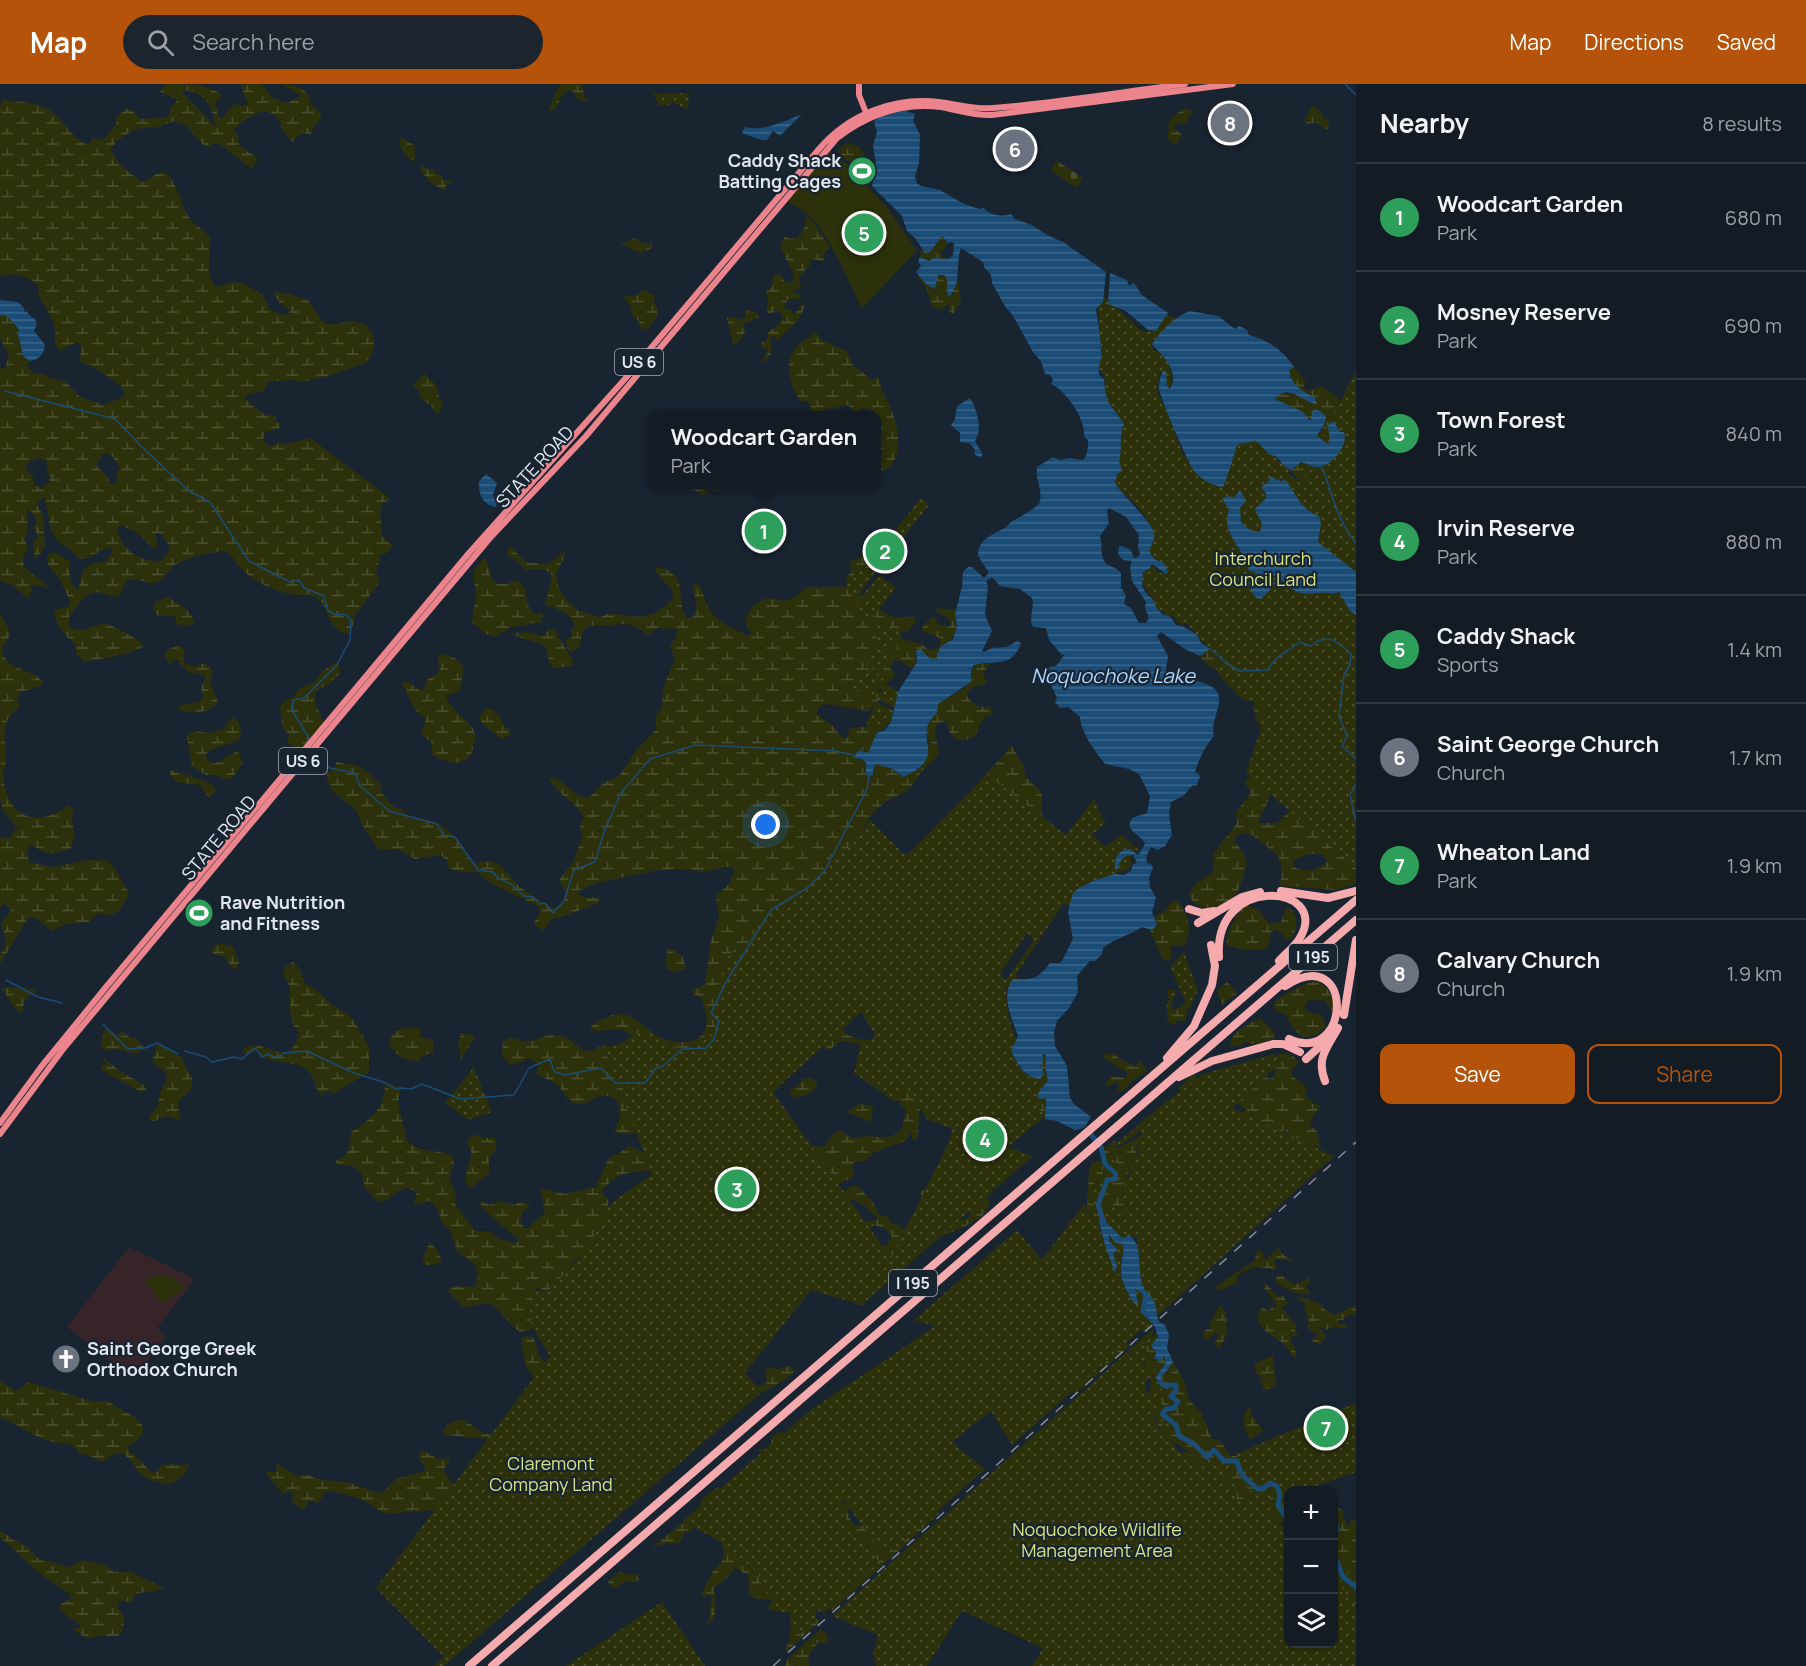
<!DOCTYPE html>
<meta charset="utf-8">
<style>
body{margin:0;font-family:Manrope,sans-serif;background:#1c242d;color:#f1f3f6}
.controls{position:absolute;right:18px;bottom:18px;display:grid;overflow:hidden;border-radius:12px;box-shadow:0 2px 4px #0004}
.controls button{width:54px;height:54px;display:grid;place-items:center;padding:0;border:0;border-bottom:2px solid #323942;background:#131b25;color:#f1f3f6;font:30px sans-serif}
.you{position:absolute;left:766px;top:741px;width:21px;height:21px;margin:-15px;border:4px solid #fff;border-radius:50%;background:#1a73e8;box-shadow:0 0 0 9px #1a73e833}
.badge{display:grid;place-items:center;width:39px;height:39px;border-radius:50%;background:#b45309;color:#fff;font-size:20px;font-weight:700}
.pin{position:absolute;translate:-50% -50%;border:3px solid #fff;box-shadow:0 2px 6px #0006}
.popup{position:absolute;left:647px;top:327px;width:234px;height:78px;box-sizing:border-box;display:grid;place-content:center;border-radius:12px;background:#131b25;filter:drop-shadow(0 2px 4px #0005);font-size:20px;white-space:nowrap;color:#9da1a7}
.popup b{font-size:22px;color:#f1f3f6}
.popup::after{content:'';position:absolute;left:50%;top:100%;margin-left:-12px;border:12px solid transparent;border-top-color:#131b25}
.list{margin:0;padding:0;list-style:none}
h2{display:flex;justify-content:space-between;align-items:center;height:78px;margin:0;padding:0 24px;font-size:26px}
h2 small{font-size:20px;font-weight:400;color:#9da1a7}
.list li{display:grid;grid-template-columns:39px 1fr auto;gap:18px;align-items:center;box-sizing:border-box;height:108px;padding:0 24px;border-top:2px solid #323942}
.list b{display:block;font-size:22px;white-space:nowrap}
.list p{margin:0;font-size:20px;white-space:nowrap;color:#9da1a7}
.list em{font-size:20px;font-style:normal;color:#9da1a7}
.actions{display:flex;gap:12px;padding:18px 24px}
.actions a{flex:1;padding:14px 0;border:2px solid #b45309;border-radius:12px;text-align:center;font-size:21px;color:#b45309}
.actions .main{background:#b45309;color:#fff}
.icon{flex:none;width:33px;height:33px;fill:none;stroke:currentColor;stroke-width:2;stroke-linecap:round;stroke-linejoin:round}
.map{position:relative;flex:none;width:1356px;height:1582px;overflow:hidden}
header{display:flex;align-items:center;gap:36px;box-sizing:border-box;height:84px;padding:0 30px;background:#b45309;color:#fff}
header strong{font-size:28px}
nav{display:flex;gap:33px;margin-inline-start:auto;font-size:21px}
.search{width:420px;height:54px;background:#1c242d;display:flex;align-items:center;gap:15px;box-sizing:border-box;padding:0 21px;border-radius:33px;color:#9da1a7;font-size:22px}
main{display:flex}
aside{flex:1;background:#131b25}
.map>svg:first-child{display:block}
</style>
<header>
<strong>Map</strong>
<div class="search"><svg class="icon" aria-label="search" viewBox="0 0 24 24"><circle cx="10" cy="10" r="6"/><path d="M15 15l6 6"/></svg>Search here</div>
<nav><a>Map</a><a>Directions</a><a>Saved</a></nav>
</header>
<main>
<div class="map">
<svg width="1356" height="1582" viewBox="0 0 1356 1582">
<defs>
<pattern id="wetland-marsh" width="20" height="14" patternUnits="userSpaceOnUse" patternTransform="scale(1.5)"><rect width="20" height="14" fill="#2c310b"/><path d="M1 5h8M5 5V1M11 12h8M15 12V8" fill="none" stroke="#4a4f2f"/></pattern>
<pattern id="cemetery-stones" width="16" height="16" patternUnits="userSpaceOnUse" patternTransform="scale(1.5)"><rect width="16" height="16" fill="#2c310b"/><path d="M2 7V4a2 2 0 0 1 4 0v3zM10 15v-3a2 2 0 0 1 4 0v3z" fill="#4a4f2f"/></pattern>
<pattern id="park-dots" width="8" height="8" patternUnits="userSpaceOnUse" patternTransform="scale(1.5)"><rect width="8" height="8" fill="#2c310b"/><path d="M2 2h.1M6 6h.1" fill="none" stroke="#4a4f2f" stroke-width="1.8" stroke-linecap="round"/></pattern>
<pattern id="water-rules" width="6" height="5" patternUnits="userSpaceOnUse" patternTransform="scale(1.5)"><rect width="6" height="5" fill="#1a4c76"/><path d="M0 2.5h6" fill="none" stroke="#3b668a"/></pattern>
</defs>
<rect width="100%" height="100%" fill="#192431"/>
<!-- education -->
<path fill="#372429" d="M129,1163L195,1195L157,1244L166,1252L135,1295L67,1243Z"/>
<!-- wetland -->
<path fill="url(#wetland-marsh)" fill-rule="evenodd" d="M166,0L200,1L220,9L222,12L215,19L218,31L222,34L234,20L242,22L248,20L241,2L247,0H261L273,14L288,19L301,12L282,0C296,0 311,6 311,21L320,28L321,35L315,41L311,50L301,49L292,58L281,45L280,36C276,34 273,29 268,28C259,25 239,39 234,46L239,54L238,58L245,66L257,73V77L254,80L253,86L220,60L214,59L208,63C195,58 193,43 180,39C169,35 163,43 153,44C150,44 147,43 144,44C132,45 116,55 111,66L120,81L142,98C148,97 157,88 163,88C172,89 180,114 183,121C191,143 196,138 210,153C212,171 203,186 216,203L234,198L243,199L263,211L269,225L283,231L288,230L290,227L279,218L274,208L285,209L308,216L321,235L326,240H335L350,237L365,240L372,249L375,259L371,273L363,280L325,293L302,298L292,296L268,298L264,307L247,310L245,315L265,331L276,332V338L282,340L278,345L265,348L263,357L268,360V363L276,360L297,358L310,354L385,410L390,416C374,419 383,440 382,451L393,462L387,469L379,471L380,477L376,486L380,498L354,532L353,541L348,551C322,540 333,526 317,514C312,509 306,511 300,511C288,512 275,505 264,501C257,498 247,491 242,485C236,480 234,472 227,468C219,465 183,475 175,481C167,487 165,497 154,499C146,500 138,494 127,496L118,513C111,513 109,510 103,509C85,504 78,522 69,533L70,544L83,546L100,540H108L139,556L143,563C125,572 104,574 84,578L76,569V561C63,548 56,545 54,526L68,523L70,517L60,496L48,481L47,474L49,470L55,468L69,477C71,487 67,500 78,505C80,500 80,495 82,490C85,479 96,479 106,477L112,469V464C99,463 93,476 79,475C74,466 64,463 57,456C47,445 49,426 44,413L37,420L43,431L45,463L35,476L33,459L38,452L34,444L36,435L31,427L27,426C27,433 29,448 25,455L28,464L22,475C25,490 41,492 48,504L33,501L29,515L12,501L0,497V283L5,285L9,271L0,255V231L7,232L19,245L18,250L23,272L30,277L27,282L34,289H43L50,294L65,297L79,312L103,321L123,313L124,308L121,302L100,287L80,277L81,261L79,259L73,260L61,266L58,265C53,255 56,256 55,246C55,239 43,216 38,212L39,204C32,192 14,188 0,192V22L3,16C19,18 34,17 49,26C63,35 72,55 88,61L93,54L103,56L116,41V33L126,25L132,26L141,35L167,33L170,29L171,23L177,17L173,13L160,8ZM183,6C206,8 213,22 215,42L182,8ZM106,369L112,372L120,384L116,390L118,397L111,401L107,392L96,381L100,376L101,371ZM38,374L46,376L50,398L40,404L35,401L32,391L25,383L31,377ZM120,441L136,448L153,464L157,463L156,449L161,450L169,461L170,466L161,477C139,477 124,468 117,446Z
M560,0H583L584,11L588,18L578,16L574,8L568,6L561,13L556,25L548,27Z
M1314,21L1321,28L1323,34L1328,35L1329,44L1326,46L1316,38L1307,40L1304,37L1312,22Z
M1186,24L1193,28L1184,40L1175,39V46L1182,50L1176,61L1168,56C1169,32 1167,36 1186,24Z
M403,54L415,62V77C405,75 402,66 399,57Z
M847,59L858,62L870,79C852,79 849,82 837,66Z
M421,81L427,85H434L436,89L443,93V97L452,96V98L446,101L445,107L430,98L421,87Z
M806,130L812,136L830,163L825,167L824,177L811,175L810,181L799,193L801,204L792,207L800,211L802,215H788L783,224L791,226L794,231L801,221L805,220C803,236 787,245 778,257L774,252L771,253C771,262 774,277 760,278L768,268L767,265H763L761,257H766L769,247L776,243L783,235L782,231L777,226L770,230L767,228L768,216L765,208L772,203L773,190L782,191L784,197L787,199L794,197C795,184 783,174 780,161L785,152L790,155L800,152L806,140Z
M942,152L948,159L940,170L945,175L933,174L929,177L920,173L921,167L923,166L928,170Z
M634,154L643,159H652V164L641,169L622,160Z
M919,189L926,200L935,205L938,191H944L949,198L952,211L958,195L961,218L953,230L949,227V219L941,226L932,222L927,206L917,190Z
M643,206L655,211L654,218L657,224L658,232L646,246L641,244L637,235L632,231L631,222L623,213L630,211L635,212Z
M747,225L755,228L760,233L742,241L745,249L740,257L733,261L727,234L731,233L742,236L745,233Z
M815,247L821,256L847,267L852,280L873,297L876,293L879,294C880,305 887,314 891,325C897,340 902,360 895,375C891,384 886,387 877,388L876,332L874,331V327L863,324L855,331L853,325L847,321L816,328L811,326L808,317H800C791,300 782,279 797,262C803,256 811,253 815,247Z
M1294,283L1305,296L1304,305L1309,307L1321,302L1346,320L1356,480L1291,386L1301,378L1311,381L1331,377L1328,341V361L1317,352L1323,344L1326,333L1312,330L1310,337L1294,324L1274,315C1285,303 1301,312 1313,320L1311,311C1299,307 1292,300 1289,287Z
M424,289L437,302L439,314L443,317L439,330L436,329L431,322L419,313V306L413,302Z
M678,401L720,402L722,404L717,407L709,406L704,412L694,406L680,404Z
M511,462L524,477L530,479L547,480L565,467C565,476 559,481 557,489C554,502 567,519 578,526C582,528 594,531 600,533C618,523 632,541 656,528C663,524 670,519 674,512L671,505L656,488L655,484L657,483C692,489 674,518 687,534L693,533C700,523 695,513 692,502L696,499C705,507 703,515 709,525C715,536 738,548 750,552L751,549C749,545 745,541 746,536C747,526 759,515 769,514C774,514 781,518 787,516C795,514 802,508 806,503H847L846,495L851,487L850,478L860,473L866,465L868,477L856,503L865,517C879,521 879,527 891,532C899,535 906,531 915,534L916,537L909,547L900,548L899,552C908,560 922,556 928,566L940,563V554L922,547L923,542L932,533L935,534L938,540L948,543L951,541L949,535L937,527V524L956,526C954,532 957,534 956,540C956,553 950,558 940,563L936,576L928,573L921,565L917,566L915,572L917,577L912,585L903,578L894,576L890,584L895,590L894,593L878,607L881,614L868,627L826,620L818,624L817,631L832,641L843,655L848,653L849,646L853,643H886L877,649L868,669L862,666L854,674C868,674 866,684 869,693H872L876,680L893,685L899,691L906,692L919,685L929,660L925,644C931,636 936,629 938,620L963,605L972,595L971,586L977,580H990L983,589L987,600L973,603L968,607L967,612C972,620 982,626 990,622L993,627L992,632H987C980,637 979,644 976,651C962,661 947,656 948,637L938,639C929,653 944,663 936,674C933,679 927,681 923,686C916,694 914,702 905,708C900,711 894,712 889,716C876,724 864,737 861,751L923,1019L919,1028L918,1055L913,1056L911,1050H909L905,1057L875,1068L864,1077L855,1078L852,1081L854,1091L852,1094L831,1103L809,1061L824,1063L834,1049L840,1046L852,1054C858,1054 862,1052 868,1052C885,1053 888,1057 902,1045L906,1026L893,1012L860,960L841,957L829,966L826,965L814,949L717,915L720,937L652,1086C626,1090 622,1086 602,1106V1109C603,1110 608,1115 608,1117C610,1125 602,1141 596,1146C595,1161 586,1171 572,1178L573,1182L560,1200L553,1202L546,1209L538,1204L530,1205L534,1242C518,1262 504,1227 492,1221C483,1217 472,1224 463,1223L448,1207L449,1204L461,1202L475,1203L478,1191L474,1180L457,1167L450,1146L441,1137L439,1128L433,1119L428,1117L420,1121L414,1119L417,1108L408,1104C395,1105 391,1119 378,1117L365,1104L361,1088L351,1081H338L335,1077C351,1071 349,1063 351,1048C372,1034 384,1026 385,999L399,1003L401,1004L398,1018L407,1057C423,1071 440,1064 453,1073L454,1079L450,1091V1098L456,1111L455,1120L475,1147L491,1148L498,1155L517,1159L519,1156L482,1124L480,1119L481,1117L490,1121L498,1117L515,1121L519,1118L527,1119L530,1123L523,1127L520,1136L524,1144H529L535,1137L545,1129L541,1104L565,1110L596,1103L607,1078L613,1071L618,1070L629,1062L645,1069L637,1049L622,1050L614,1048C621,1036 626,1012 604,1012C595,1011 587,1022 577,1020C567,1019 564,1007 557,1001C551,996 543,994 536,990L539,982L532,975H526L517,980H509L502,972L503,958C510,950 515,956 524,957C537,959 544,948 561,952C576,955 574,967 594,967L598,963H647C639,957 629,947 618,945C608,944 598,950 590,945C594,937 617,927 627,931C640,935 649,949 662,954C676,960 701,962 706,943C708,934 704,923 702,915L692,909L694,906L705,900L711,856L719,833L716,812L729,800L735,786L732,783H724L703,788L686,785L658,786L597,799L580,806L579,810L583,814L599,813V819L566,831L551,835L546,844L542,846L536,842L534,838L541,827L536,821L491,800L477,788L455,787L447,783V776L440,771L415,775L398,765H378L361,739L357,727L331,706L326,691L335,684L336,678L356,681L369,689L382,702L380,707L392,722L403,726L411,735C445,733 457,754 474,779C481,780 488,775 493,778C503,781 508,791 515,798C520,804 548,824 555,824L565,816V807L559,796L573,778L582,754L580,742L584,733C575,717 556,710 549,694C564,693 570,712 589,714L602,700L620,691L636,666L656,646V631C665,623 661,618 663,608C664,602 672,581 675,576L670,562L676,554L678,545L657,544L648,551C630,536 622,540 601,542C596,542 591,540 587,543C581,548 581,555 580,562L571,569L567,563L566,556L572,552L571,547L575,541C570,529 557,524 545,521L552,492C544,481 536,486 525,486L519,478L507,471V467ZM800,868L883,948C866,959 864,958 846,950Z
M484,474L487,477L491,493L496,500H507L517,496C532,505 521,523 537,531L541,528L543,530L541,538L512,543L495,553L484,549L478,542H474L472,537L476,510L473,487Z
M167,513C178,519 191,526 195,539L188,542L176,540V535L173,531L158,532L153,526L154,519Z
M0,529L7,541L10,551L2,565C4,588 33,583 43,598L41,602L20,608L18,612L19,623C15,628 10,631 7,637C2,650 6,661 6,674C6,680 3,686 3,692C7,732 35,746 67,722L73,724L72,737L75,749L71,764L65,767L49,770L31,761L27,766L29,778L52,783L88,776H106L115,784L129,809C122,825 117,835 98,829L89,838L66,840L52,847L36,834H28L0,880V869C11,860 3,849 1,838L11,827L6,819L0,823V753L10,754L17,744L2,724L0,715Z
M554,545L573,577V582L553,584C546,577 550,567 544,561L510,550L527,548L541,552L546,550L547,546Z
M177,561L185,565L183,575L185,579L195,583C202,578 208,578 213,587L210,599L218,618C212,629 188,631 178,625L181,621L198,618L203,615L201,603L206,593L204,591L189,589L176,575L169,580L164,569Z
M1210,565L1356,691V799L1336,806L1281,802L1279,798L1282,793L1281,780L1277,770L1252,751L1240,749L1233,756L1243,768L1247,777C1245,789 1240,809 1230,817C1219,824 1199,828 1191,815C1189,811 1189,810 1191,806C1196,798 1206,794 1213,787L1214,769L1237,739L1236,728L1251,709L1244,697L1253,692L1263,647L1255,635L1256,630L1253,624L1255,618C1245,609 1234,598 1222,590C1214,584 1206,582 1200,572ZM1270,704L1295,722L1277,739H1259C1260,728 1270,722 1270,704ZM1308,770H1322L1328,777C1318,786 1305,790 1293,782V777Z
M439,569C448,570 459,575 464,583L460,607L446,612C450,627 472,636 475,650C476,654 474,660 473,664C469,686 445,679 431,670L432,659L421,650L426,635C410,624 412,616 402,600L406,597L421,606H423L428,595L438,589L440,586L438,576Z
M338,577L340,589L330,600L317,606C310,618 322,628 323,640L297,669L293,662L287,659L289,651L282,643L280,623L284,617L293,613L300,604L313,599L323,587Z
M486,624C497,624 501,635 505,643L509,645L511,651L501,655L481,638L479,633Z
M232,633C241,636 243,648 239,656L210,666L205,671L207,676L214,680L238,667L243,679L234,692L229,696L215,691H206L192,682L187,652L194,647L208,649L224,645Z
M1011,661L1023,681L1026,694C1053,714 1037,711 1043,735L981,699C987,684 1003,676 1011,661Z
M171,686L208,698L215,704L216,707L209,714L200,701L176,698L169,688Z
M1175,816C1189,825 1193,849 1184,862H1171V875L1165,877C1159,870 1154,855 1150,846L1157,840L1154,833L1166,826L1170,819Z
M1246,821C1250,823 1257,824 1260,828C1270,838 1264,841 1281,838L1286,825L1289,823C1299,833 1298,842 1292,854L1288,856L1276,845L1271,848L1268,863C1255,870 1240,863 1226,862C1227,847 1235,831 1246,821Z
M219,859L233,862L239,878L237,885L232,884C223,869 227,875 213,870L212,864Z
M668,865C680,865 686,876 685,885L674,888L667,884L665,877Z
M293,878L300,885L305,899L319,908L332,921L348,930L355,938L369,963V988L335,1009L325,1007L323,1011H320C315,1004 316,996 310,989C298,975 277,981 261,972L260,967L242,970L244,964C266,952 290,990 299,948L294,942L290,930V903L283,890L285,883Z
M1317,897C1329,902 1336,917 1333,930L1325,916C1320,918 1313,914 1308,917L1304,924L1313,930L1319,929L1323,934L1326,943C1305,962 1296,952 1285,930C1279,928 1274,928 1273,920C1280,912 1306,898 1317,897Z
M1227,898L1237,909L1222,921L1217,907Z
M4,903L34,905L35,908L24,916L23,927L20,928L14,924L2,904Z
M1167,906H1176L1172,921L1173,925H1177L1187,918L1188,924L1185,938L1177,936L1176,940L1173,941L1167,937L1168,929L1166,923L1169,916Z
M1260,934L1274,948L1275,953C1268,957 1254,963 1246,958L1237,963L1230,960C1232,947 1249,940 1260,934Z
M405,943L419,944L422,947L419,953L434,956L433,968L421,973L417,978C395,975 375,954 405,943Z
M105,944L117,951L123,947L130,954H136L145,965L136,970L117,965L106,967L100,962Z
M461,949L473,951L475,953L461,975L458,960Z
M155,961C165,960 171,971 181,972C184,985 199,994 189,1008C185,1012 181,1014 178,1018L180,1033L178,1036L167,1032L154,1037L150,1036V1031L158,1023L159,1010L167,995L166,989L153,978C151,971 158,968 155,961Z
M1044,969L1047,975L1045,983L1048,995L1039,1007L1046,1013L1045,1035L1038,1028L1029,992L1044,990L1041,981Z
M1106,969L1110,971L1115,969L1119,975L1128,978L1134,983L1140,977L1147,987L1129,1000L1123,1007H1118L1119,1000L1117,998L1107,1003L1106,999L1111,992L1125,994L1128,989L1105,975L1103,971Z
M1279,970C1289,969 1293,971 1299,978L1291,987L1292,992C1298,997 1303,997 1307,1006L1305,1012L1315,1020L1321,1022L1314,1030L1309,1043L1316,1045L1321,1063C1310,1062 1292,1054 1285,1046L1276,1050L1183,1010L1178,1005L1194,989L1200,1000L1239,1029L1244,1028L1246,1026L1232,1015L1261,991L1270,995L1275,992C1276,985 1272,976 1279,970Z
M104,974L117,985L145,1002L146,1006L139,1007L103,987L100,982L106,980L103,976Z
M810,994L817,998V1001C812,1010 800,1015 791,1012L790,1009L792,1004L798,1001L803,995Z
M859,1020L873,1022L871,1038L846,1028Z
M954,1041L987,1110C988,1114 990,1120 988,1124C982,1137 954,1147 942,1152L940,1150L957,1137L968,1134L970,1131V1123L981,1117L982,1112L925,1119L920,1108C938,1099 948,1060 954,1041Z
M1146,1046L1147,1048L1137,1062L1135,1081L1128,1090L1127,1100L1122,1106L1127,1121L1129,1151L1124,1154L1121,1153L1102,1134L1099,1137L1087,1126L1089,1086L1092,1079L1103,1076L1102,1062L1106,1063L1115,1056L1116,1063L1118,1064L1137,1054Z
M475,1050L483,1054H495C499,1061 495,1069 489,1074V1090L469,1105C461,1092 469,1085 471,1072C472,1061 461,1059 475,1050Z
M852,1102H856L871,1115L880,1132H888L890,1138L900,1142L903,1146L914,1137C913,1155 920,1183 896,1184L882,1162L887,1161L892,1152L884,1144L875,1141L871,1143L868,1149L864,1141L870,1136L875,1137L877,1135L876,1132L861,1119L838,1111Z
M1109,1149L1124,1161L1120,1188L1129,1210L1130,1213L1139,1208L1145,1210C1147,1222 1143,1230 1152,1240L1146,1247L1143,1246V1240L1131,1228L1126,1210L1120,1202L1113,1173V1170L1118,1166L1109,1157L1107,1151Z
M430,1158L437,1165L442,1177C437,1181 429,1183 424,1180L423,1173Z
M1279,1164L1282,1170L1294,1177L1276,1175L1274,1178L1277,1183L1275,1186C1256,1181 1252,1183 1237,1192V1199L1217,1207L1216,1203L1219,1200L1251,1179L1256,1175L1255,1171L1259,1165L1263,1169V1174L1266,1175Z
M1277,1191H1281L1288,1197H1292L1294,1201L1308,1194L1310,1199L1306,1202L1311,1210C1298,1212 1286,1206 1275,1198Z
M1265,1199L1279,1213L1283,1212L1288,1219L1287,1221H1283L1282,1224L1296,1241L1295,1247L1299,1253L1293,1252L1290,1257L1295,1264L1296,1274C1290,1271 1291,1268 1287,1263C1281,1255 1256,1247 1258,1232C1258,1229 1260,1226 1261,1223L1272,1228L1268,1222L1274,1223L1277,1222L1264,1204Z
M1301,1213L1322,1220L1324,1225L1335,1231L1356,1221V1230L1347,1231L1343,1236H1338L1339,1239L1347,1241L1346,1244L1333,1243L1326,1246L1321,1243L1320,1245L1326,1251V1255L1320,1260L1313,1258L1312,1256L1318,1252L1307,1243L1309,1237L1304,1225L1307,1221L1297,1214Z
M1220,1221H1222L1223,1226L1226,1228L1227,1250L1220,1264L1215,1260L1218,1251L1217,1248L1207,1256L1202,1254L1205,1246L1211,1245L1209,1240Z
M1156,1249L1158,1253L1151,1262L1156,1269L1154,1274L1164,1272C1169,1281 1160,1286 1156,1293L1159,1299L1168,1302L1163,1299L1161,1294L1173,1278L1185,1299L1188,1314L1202,1330L1212,1355L1220,1357L1231,1372H1237L1288,1408V1442L1283,1438L1279,1439L1277,1443L1241,1419L1201,1387L1189,1367L1163,1352L1152,1327L1149,1312L1151,1298L1145,1281L1148,1268L1143,1262Z
M525,1252L534,1254L539,1272L546,1280L760,1302L767,1297L765,1287L769,1283L778,1285L790,1282L795,1287L786,1295L765,1307L461,1419L433,1426L384,1430C368,1416 350,1411 330,1407L325,1408L318,1419L308,1417L305,1424L302,1425L292,1418L293,1409L289,1407L283,1410L266,1390L267,1388H277L276,1381L278,1380L297,1392L308,1391L323,1396L346,1398L380,1409L383,1408L396,1395L425,1387V1384L419,1374L420,1368L424,1367L439,1375L451,1373L444,1386L452,1400H458L490,1355L445,1351L443,1347C448,1338 455,1336 465,1336L481,1348L492,1351L537,1297L526,1283L521,1256Z
M1124,1256L1129,1262L1123,1268L1079,1307L1075,1309L1070,1308L1103,1281Z
M1273,1271L1276,1300L1271,1305L1263,1306V1301L1259,1298L1264,1294C1257,1292 1254,1289 1255,1280Z
M0,1297L16,1307L29,1298L91,1317H107L136,1334L143,1342V1348L140,1354L128,1362L129,1367L153,1389L158,1387L161,1381C171,1379 180,1382 189,1380C187,1388 183,1392 175,1397C169,1401 164,1400 157,1398C134,1393 135,1373 121,1370C114,1368 110,1373 105,1377C95,1378 89,1369 79,1370C75,1357 64,1361 52,1358C33,1353 18,1340 0,1333Z
M1250,1322L1252,1331L1263,1347L1250,1356C1244,1344 1239,1334 1250,1322Z
M780,1348L790,1350L838,1417L846,1420C850,1429 847,1437 857,1442L935,1427L940,1429L833,1526L825,1522L812,1527L819,1538L787,1567L785,1565L790,1556L789,1549L797,1532L777,1517L754,1514L749,1509L748,1491L735,1484L724,1497L714,1503C714,1517 721,1533 706,1541L711,1529L708,1524L712,1521L711,1512L709,1510L704,1514L701,1511L713,1487L723,1475L724,1468L721,1457L695,1440L692,1446L684,1449L679,1460L667,1459L652,1463L690,1433L699,1424L702,1416L707,1410L718,1403L719,1406L764,1373L758,1365H767L771,1359L772,1352Z
M1334,1421L1343,1427L1344,1435L1348,1442L1352,1436H1356V1527L1334,1526Z
M0,1447L29,1464L37,1474L69,1483L82,1476L105,1481L114,1488H131L164,1504C155,1509 144,1506 134,1511L133,1517L118,1518V1523L125,1535L122,1547L119,1552H99L88,1555L74,1546V1544L80,1543V1541L67,1532L60,1525V1520L71,1515V1511L38,1488L0,1453Z
M620,1488L632,1491L637,1490L639,1496L636,1498H624L616,1504L610,1502L608,1497Z
M821,1545L827,1551L828,1558L824,1560L819,1558C813,1564 806,1574 809,1582H785L787,1576Z"/>
<!-- cemetery -->
<path fill="url(#cemetery-stones)" d="M1057,77L1083,94L1076,104L1051,86Z"/>
<!-- park -->
<path fill="url(#park-dots)" fill-rule="evenodd" d="M689,9L688,26L673,18L667,22L659,21L653,10Z
M1100,214H1112L1119,226L1143,248H1151L1165,231L1178,234L1151,260L1155,268L1163,266L1170,281L1172,302L1166,304L1160,287L1157,304L1159,312L1169,332L1183,371C1194,377 1193,389 1205,396L1231,355L1257,356L1281,379L1289,381V390L1300,399L1306,401L1305,386L1356,287V784L1246,689L1268,623L1241,614L1219,591L1217,582L1221,572L1217,570L1214,571L1205,565L1207,560L1198,555V552L1186,539L1182,540L1176,538L1174,532H1169L1155,523L1153,515L1143,501L1140,486L1150,479L1159,489H1164L1166,481L1153,473L1148,467C1149,461 1152,453 1152,447C1151,433 1123,409 1113,399L1117,378L1121,336C1110,322 1102,313 1105,293L1098,284L1097,274L1101,265L1098,223Z
M921,414L929,421L854,516L846,502L887,457Z
M879,491L896,504L868,539L856,520Z
M877,536L902,548L894,567L879,561L880,559L871,544Z
M877,563L892,570L884,590L866,582Z
M864,585L882,593L873,613L853,604Z
M884,600L900,608L896,624L877,615Z
M876,618L896,628V630L885,644L870,643L867,645L866,642Z
M987,690L1066,751L1094,715L1102,734L1106,738L1092,751L1106,763L1121,751L1140,767L1135,768L1128,764L1121,767L1117,773L1131,769V781L1128,785L1085,800L1072,824L1064,819L1015,892L1020,896L1010,900L1007,903C1005,920 1009,935 1014,950C1017,956 1013,963 1014,969C1014,980 1027,995 1038,996C1041,997 1044,996 1046,996C1038,1012 1029,1015 1045,1032L1008,1063L1033,1072L862,1221L811,1206L745,1289L762,1308L444,1582H434L444,1573L376,1504L550,1272L531,1241L529,1204L547,1209L588,1164L610,1120L652,1090L602,959C620,970 628,948 645,948C652,947 656,954 661,958C668,962 685,966 693,963C697,962 698,960 701,958C710,953 713,950 716,941L711,929L720,909L727,874L736,864L747,860L758,839L790,813L807,804L817,791L829,782L831,766H846L870,736L906,772ZM1027,849L1034,856L1006,896L1000,890ZM861,928L877,954L861,958L854,989L895,1018L906,1002L927,1035L955,1046L891,1174L773,1008Z
M1184,868L1198,907L1189,925L1170,883Z
M1274,970L1284,976L1232,1024L1334,1072L1154,1235L1147,1211L1128,1194L1137,1166V1154C1131,1151 1124,1152 1118,1148C1101,1137 1095,1111 1109,1096L1116,1095L1119,1091L1108,1073H1112C1118,1080 1123,1090 1118,1099H1112C1104,1106 1101,1120 1106,1130L1116,1132V1129L1109,1122L1112,1118L1123,1134L1126,1126L1122,1109L1135,1079L1142,1046L1124,1059L1114,1063L1115,1061L1157,1025L1203,990Z
M473,982L492,1028L468,1036L445,1019L470,989Z
M1105,1083H1108L1112,1089C1085,1110 1100,1150 1112,1176L1116,1178V1165L1108,1148L1122,1157L1119,1193L1123,1206L1132,1222L1133,1220L1131,1201C1146,1212 1141,1210 1140,1225L1149,1239L1012,1361L991,1327L952,1358L985,1385L886,1473L843,1416L838,1424L880,1479L824,1529L816,1526V1534L801,1550L792,1546L790,1540L791,1529L770,1526L768,1523L773,1515L759,1497V1489L719,1457L683,1437L808,1328L935,1242L914,1236L1017,1146L1042,1176L1084,1120L1089,1126L1094,1129C1091,1118 1096,1090 1105,1083Z
M1154,1244L1150,1258L1145,1264L1148,1273L1143,1280L1144,1282L1147,1281L1151,1284L1157,1276C1160,1287 1149,1291 1145,1300L1147,1310L1152,1306L1167,1304L1159,1318L1166,1323C1160,1328 1154,1325 1153,1334L1157,1340L1158,1346L1162,1343V1337L1165,1339L1167,1353L1173,1359L1177,1366L1183,1369L1187,1366L1199,1383L1206,1382L1208,1379L1205,1374L1208,1372L1220,1381L1226,1380L1231,1387L1226,1388L1224,1393L1226,1397L1231,1395L1233,1396L1237,1415H1246L1248,1412L1242,1407L1244,1403L1256,1410L1263,1408V1403H1266L1272,1407L1268,1422L1272,1427L1274,1437L1288,1445V1560H1334V1470L1346,1480L1347,1491L1339,1499L1350,1517L1356,1521V1582H1032L1043,1564L962,1527L927,1582H876L873,1570L878,1551L832,1532Z
M1356,1319V1388L1304,1406H1288V1412L1279,1416L1283,1407C1275,1399 1266,1395 1256,1400L1243,1393L1236,1370Z
M662,1518L705,1582H566Z"/>
<!-- pitch -->
<path fill="#2c310b" d="M829,66L849,82L856,79L870,81L873,89L867,95L869,105L887,123L917,167L862,224C848,197 827,143 803,126C797,123 791,120 786,117Z
M156,1191L173,1193L184,1204L163,1219L159,1217L146,1196Z"/>
<!-- water -->
<path fill="url(#water-rules)" fill-rule="evenodd" d="M906,27L915,30L913,36L920,51L919,79L915,93L917,99L921,102L940,106L964,120L979,125L984,124C990,132 1003,133 1011,130L1015,135L1032,141L1047,151L1063,158L1106,188L1103,218L1096,225C1098,239 1101,253 1101,268C1102,276 1098,282 1099,291L1104,295C1106,323 1111,319 1124,340C1118,354 1123,364 1119,377L1122,386L1117,391L1115,399C1123,412 1152,438 1154,449C1155,457 1151,461 1149,467L1154,475L1164,479L1168,488L1166,490L1152,480L1150,484L1143,488L1142,501L1145,508L1153,516L1156,523L1162,530L1171,533L1176,541L1182,542L1191,547L1198,552L1200,558L1210,565L1200,572L1185,565L1161,548L1157,552L1168,572L1165,593L1168,597C1179,592 1189,595 1200,598C1237,608 1208,631 1214,652C1204,664 1199,675 1195,688L1199,690L1200,693L1196,702L1193,701L1183,712L1171,718L1169,730L1172,751L1165,762L1158,766L1151,763L1146,773L1147,779L1151,780L1153,784L1149,794L1150,803L1156,814L1152,828L1157,841L1152,846L1142,843C1129,852 1117,853 1103,864L1102,870L1095,877H1090L1077,892L1078,908L1069,924L1057,937L1054,948L1055,962L1067,982L1070,1014L1074,1020L1091,1033L1084,1044L1075,1046L1057,1037L1045,1035L1046,1014L1039,1015L1037,1011L1048,996L1045,983L1046,971L1042,970L1044,976L1041,981L1044,990L1040,995C1022,992 1019,981 1011,967L1018,952C1012,935 1000,912 1013,895C1034,896 1037,895 1050,879H1059L1062,877L1073,855L1068,828L1073,809L1079,804L1095,796L1115,790L1124,791L1131,787L1133,780L1137,779L1133,771C1123,769 1119,779 1117,786L1115,785C1114,775 1118,765 1130,765L1138,771L1145,760C1143,752 1132,751 1129,741L1132,734L1147,729L1150,712L1139,690L1129,685L1105,680C1095,667 1081,649 1080,633L1068,623L1060,624L1055,618L1057,614L1050,599L1049,583L1056,582L1065,570L1062,571L1049,556L1046,544L1033,543C1028,533 1035,523 1032,514L1020,505L1000,502L992,493L986,497L988,502L985,531L992,547L982,567L984,568L992,564L1007,563L1017,557L1021,559C1012,585 993,576 974,581L971,586V598L938,620L937,629C909,653 952,672 903,693L893,685L876,680L873,687V691L869,693L866,690V679L862,675L853,674L859,666L868,669L877,649L885,646L891,638L898,608L917,578L916,567L921,565L928,573L936,576L940,563L953,555L957,542L955,530L962,503L963,488L968,483H972L984,494L989,489L978,472C978,456 991,451 1003,445C1008,443 1009,438 1014,436C1024,431 1030,427 1039,420C1044,407 1035,397 1037,383L1053,373L1060,376L1069,374L1083,376C1088,371 1088,362 1088,356L1084,353C1087,337 1065,305 1051,300L1053,296L1050,291L1045,290L1041,277L1033,268L1012,230L1006,224L992,199L991,191L984,183L983,178L961,164C955,180 962,200 949,213C944,206 951,198 944,191H938L935,205L926,200L916,188L921,182L918,177L920,173L929,177L933,174L949,175L953,171L954,160L952,158L948,159L942,152L930,168L925,169L915,154L907,147L902,132L872,102L876,81L873,61L877,48L874,37L877,35L878,32L891,28ZM1109,424L1126,433L1139,451L1138,463L1140,470L1138,473L1134,474L1131,466L1122,462H1119L1118,470L1123,476L1132,477L1130,484L1132,497L1146,518L1145,524L1149,534L1146,539H1139L1131,524L1124,520L1126,512L1121,503V489C1117,484 1114,484 1108,481C1099,475 1103,461 1100,452L1109,439L1107,427Z
M802,30L780,52L773,47L767,56L758,55L742,49L745,43C763,48 785,37 802,30Z
M1110,189L1127,196L1129,202L1134,199L1142,211L1168,229L1156,247L1148,246L1126,227L1108,220Z
M0,216L18,218L24,224V227L27,228L31,233L34,234L37,239L34,247L45,261C44,270 39,276 30,277L23,272L18,250L19,245L7,232L0,231Z
M1190,227L1218,232L1235,245L1239,242L1247,246L1249,251C1269,257 1282,265 1294,283L1289,287C1293,303 1302,306 1315,314L1317,320C1303,319 1289,298 1275,315L1303,328L1310,337L1313,326C1318,325 1323,328 1326,333C1325,343 1320,345 1317,352L1328,360L1330,359L1328,341L1331,338H1334L1340,348H1344C1349,361 1331,384 1316,383C1311,383 1306,379 1301,378L1291,386L1284,382L1277,373L1269,370L1257,357L1239,360L1236,363C1236,367 1225,400 1223,403C1213,402 1202,396 1195,388C1189,381 1159,312 1159,304C1159,298 1160,291 1164,286L1166,288L1167,302L1170,305C1180,290 1164,271 1152,261C1160,247 1176,232 1190,227Z
M970,314C977,326 983,344 975,357L983,371L979,373L974,370L975,365L969,359L960,358V349L951,341L955,335L957,322Z
M486,390L497,399L493,411L497,419L496,423C482,421 478,409 479,397Z
M1271,393L1280,397L1285,396C1296,409 1302,427 1319,432L1321,439L1318,458L1356,488V531L1350,527L1339,508C1332,511 1328,508 1320,509C1290,513 1294,502 1271,490L1269,494L1275,499L1274,502L1261,515L1255,513L1247,498L1262,501L1265,500L1254,488L1249,487C1246,468 1229,457 1227,438C1226,433 1229,429 1229,424L1223,417V414L1228,412L1234,414L1240,406L1246,417L1240,424L1241,438L1250,446L1260,448L1262,440L1255,425L1266,414V409L1261,403L1267,399Z
M1102,1134L1121,1153L1124,1154L1129,1151C1144,1162 1137,1183 1142,1200C1144,1207 1149,1209 1153,1215C1157,1222 1156,1230 1159,1238L1165,1241L1169,1251L1167,1264L1173,1278L1161,1294L1163,1299L1169,1303L1168,1306L1160,1301L1156,1293C1160,1285 1169,1281 1164,1272L1160,1278L1157,1275H1154L1156,1269L1151,1261L1158,1253L1155,1243L1144,1230L1145,1211L1135,1205L1138,1218L1136,1221C1132,1217 1131,1214 1128,1209C1117,1189 1122,1182 1124,1161L1114,1158L1109,1150V1157L1118,1166L1113,1170L1117,1182L1115,1189L1105,1161L1099,1137Z"/>
<g fill="none" stroke-linecap="round" stroke-linejoin="round">
<!-- stream -->
<path stroke="#1a4c76" stroke-width="1.5" d="M1345,0L1356,11
M5,307L115,335L145,366L189,407L210,418L249,477L290,498L299,496L304,504L324,512L328,527L337,531L345,530L351,536L350,556L337,581L304,614L293,616L292,626L309,654
M1319,382L1323,385C1331,408 1340,442 1356,459
M1211,565L1226,579L1240,587L1268,586C1275,572 1287,568 1300,558L1311,562C1327,548 1338,557 1351,570L1350,581L1344,591L1339,632L1347,652L1342,662L1356,675
M321,664L325,669L324,679L330,684L355,689L360,702L389,727L437,740L443,751L455,753L478,786L493,788L498,794L511,800L524,812L533,813L540,820L545,819L553,829L564,817L574,786L595,778L605,745L621,709L650,675L696,661L836,667L853,671
M1356,700L1350,711L1356,738
M6,896L38,913L62,919
M103,940L128,965L145,964L157,959L178,970
M185,967L206,973L212,978L234,973L242,975L255,964L262,973L268,970L276,974L284,969L307,967L354,989L386,999L395,1005L401,1004L411,1005L422,1000L460,1015L514,1011L529,984L550,975L554,987L564,991L601,984L615,999H645L656,984L663,982L682,965L706,964L714,955L719,937L711,929L726,898L771,826L807,804L824,788L867,705L869,693"/>
<!-- river -->
<path stroke="#1a4c76" stroke-width="5" d="M1092,1052L1095,1055
M1101,1063L1105,1080L1116,1090L1115,1095L1107,1096L1098,1121L1104,1139
M1144,1209L1146,1210L1143,1227L1148,1232
M1161,1299L1163,1301H1176V1306L1171,1312L1178,1318L1174,1324L1166,1325L1162,1330L1176,1341L1179,1352L1194,1360L1207,1373L1214,1366L1224,1377H1237C1239,1390 1248,1397 1258,1405L1264,1404L1270,1399L1277,1402L1280,1411L1278,1421L1288,1437
M1334,1438L1337,1445L1334,1452
M1334,1470L1343,1493L1356,1503"/>
<!-- major -->
<path stroke="#eb848c" stroke-width="6" d="M859,0V11L867,31
M0,1039L41,983L106,903L469,469L624,296L819,65C849,30 893,13 939,18C957,20 975,26 993,24C1057,19 1121,8 1185,0
M0,1050L64,964L268,719L490,454L586,352L837,54C867,31 903,18 941,23C958,26 975,32 992,31L1233,0"/>
<!-- highway -->
<path stroke="#f5aaae" stroke-width="8" d="M1281,807L1328,814L1356,807
M1189,825L1202,829L1214,827
M1198,839L1242,813L1260,808
M1219,873C1213,790 1329,800 1301,852C1296,862 1286,869 1279,877
M1285,902C1356,857 1351,983 1289,955
M1344,931L1356,856
M1167,974L1194,942L1212,901L1215,882L1211,861
M1306,975L1329,954
M1179,993L1212,977L1273,960H1283L1300,968
M1325,997C1316,974 1327,964 1338,944
M469,1582L1356,816
M492,1582L1356,836"/>
<!-- rail -->
<path stroke="#868e99" stroke-width="1.5" stroke-dasharray="10 10" stroke-linecap="butt" d="M773,1582L1356,1058"/>
</g>
<!-- icons -->
<defs>
<g id="stadium-disc" transform="scale(1.5)"><circle r="9.5" fill="#2e9e5b" stroke="#192431"/><path d="M0-5a6.5 5 0 1 0 0 10a6.5 5 0 1 0 0-10ZM-3.5-1.8h7v3.6h-7Z" fill="#fff"/></g>
<g id="church-disc" transform="scale(1.5)"><circle r="9.5" fill="#6b7280" stroke="#192431"/><path d="M-1.2-6h2.4v3.5h3.3v2.4h-3.3V6h-2.4V-.1h-3.3v-2.4h3.3Z" fill="#fff"/></g>
</defs>
<g fill-rule="evenodd">
<use href="#stadium-disc" x="862" y="87"/>
<use href="#stadium-disc" x="199" y="829"/>
<use href="#church-disc" x="66" y="1275"/>
</g>
<g text-anchor="middle" stroke-width="4.5" stroke-linejoin="round" paint-order="stroke">
<!-- shield labels -->
<g fill="#192431" stroke="#a4acb7" stroke-width="1.5">
<rect x="615" y="265" width="48" height="26" rx="4.5"/>
<rect x="279" y="664" width="48" height="26" rx="4.5"/>
<rect x="1289" y="860" width="48" height="26" rx="4.5"/>
<rect x="889" y="1186" width="48" height="26" rx="4.5"/>
</g>
<g font-size="16" font-weight="bold" fill="#e0e7f0">
<text x="639" y="284">US 6</text>
<text x="303" y="683">US 6</text>
<text x="1313" y="879">I 195</text>
<text x="913" y="1205">I 195</text>
</g>
<!-- poi labels -->
<g font-size="18" font-weight="bold" fill="#e0e7f0" stroke="#192431" text-anchor="start">
<text x="841" y="83" text-anchor="end">Caddy Shack<tspan x="841" dy="21">Batting Cages</tspan></text>
<text x="220" y="825">Rave Nutrition<tspan x="220" dy="21">and Fitness</tspan></text>
<text x="87" y="1271">Saint George Greek<tspan x="87" dy="21">Orthodox Church</tspan></text>
</g>
<!-- street labels -->
<g font-size="18" fill="#e0e7f0" stroke="#192431">
<text transform="translate(535 383) rotate(-47)" y="6">STATE ROAD</text>
<text transform="translate(219 754) rotate(-50)" y="6">STATE ROAD</text>
</g>
<!-- park labels -->
<g font-size="18" fill="#d5e385" stroke="#192431">
<text x="1263" y="481">Interchurch<tspan x="1263" dy="21">Council Land</tspan></text>
<text x="551" y="1386">Claremont<tspan x="551" dy="21">Company Land</tspan></text>
<text x="1097" y="1452">Noquochoke Wildlife<tspan x="1097" dy="21">Management Area</tspan></text>
</g>
<!-- water labels -->
<g font-size="20" font-style="italic" fill="#acd6fe" stroke="#192431">
<text x="1113" y="599">Noquochoke Lake</text>
</g>
</g>
</svg>
<div class="controls">
<button>+</button>
<button>−</button>
<button><svg class="icon" aria-label="layers" viewBox="0 0 24 24"><path d="M12 4l9 5-9 5-9-5zM3 14l9 5 9-5"/></svg></button>
</div>
<div class="you"></div>
<div class="pin badge" style="left:764px;top:447px;background:#2e9e5b">1</div>
<div class="popup"><b>Woodcart Garden</b>Park</div>
<div class="pin badge" style="left:885px;top:467px;background:#2e9e5b">2</div>
<div class="pin badge" style="left:737px;top:1105px;background:#2e9e5b">3</div>
<div class="pin badge" style="left:985px;top:1055px;background:#2e9e5b">4</div>
<div class="pin badge" style="left:864px;top:149px;background:#2e9e5b">5</div>
<div class="pin badge" style="left:1015px;top:65px;background:#6b7280">6</div>
<div class="pin badge" style="left:1326px;top:1344px;background:#2e9e5b">7</div>
<div class="pin badge" style="left:1230px;top:39px;background:#6b7280">8</div>
</div>
<aside>
<h2>Nearby<small>8 results</small></h2>
<ul class="list">
<li><span class="badge" style="background:#2e9e5b">1</span><div><b>Woodcart Garden</b><p>Park</p></div><em>680 m</em></li>
<li><span class="badge" style="background:#2e9e5b">2</span><div><b>Mosney Reserve</b><p>Park</p></div><em>690 m</em></li>
<li><span class="badge" style="background:#2e9e5b">3</span><div><b>Town Forest</b><p>Park</p></div><em>840 m</em></li>
<li><span class="badge" style="background:#2e9e5b">4</span><div><b>Irvin Reserve</b><p>Park</p></div><em>880 m</em></li>
<li><span class="badge" style="background:#2e9e5b">5</span><div><b>Caddy Shack</b><p>Sports</p></div><em>1.4 km</em></li>
<li><span class="badge" style="background:#6b7280">6</span><div><b>Saint George Church</b><p>Church</p></div><em>1.7 km</em></li>
<li><span class="badge" style="background:#2e9e5b">7</span><div><b>Wheaton Land</b><p>Park</p></div><em>1.9 km</em></li>
<li><span class="badge" style="background:#6b7280">8</span><div><b>Calvary Church</b><p>Church</p></div><em>1.9 km</em></li>
</ul>
<div class="actions"><a class="main">Save</a><a>Share</a></div>
</aside>
</main>
